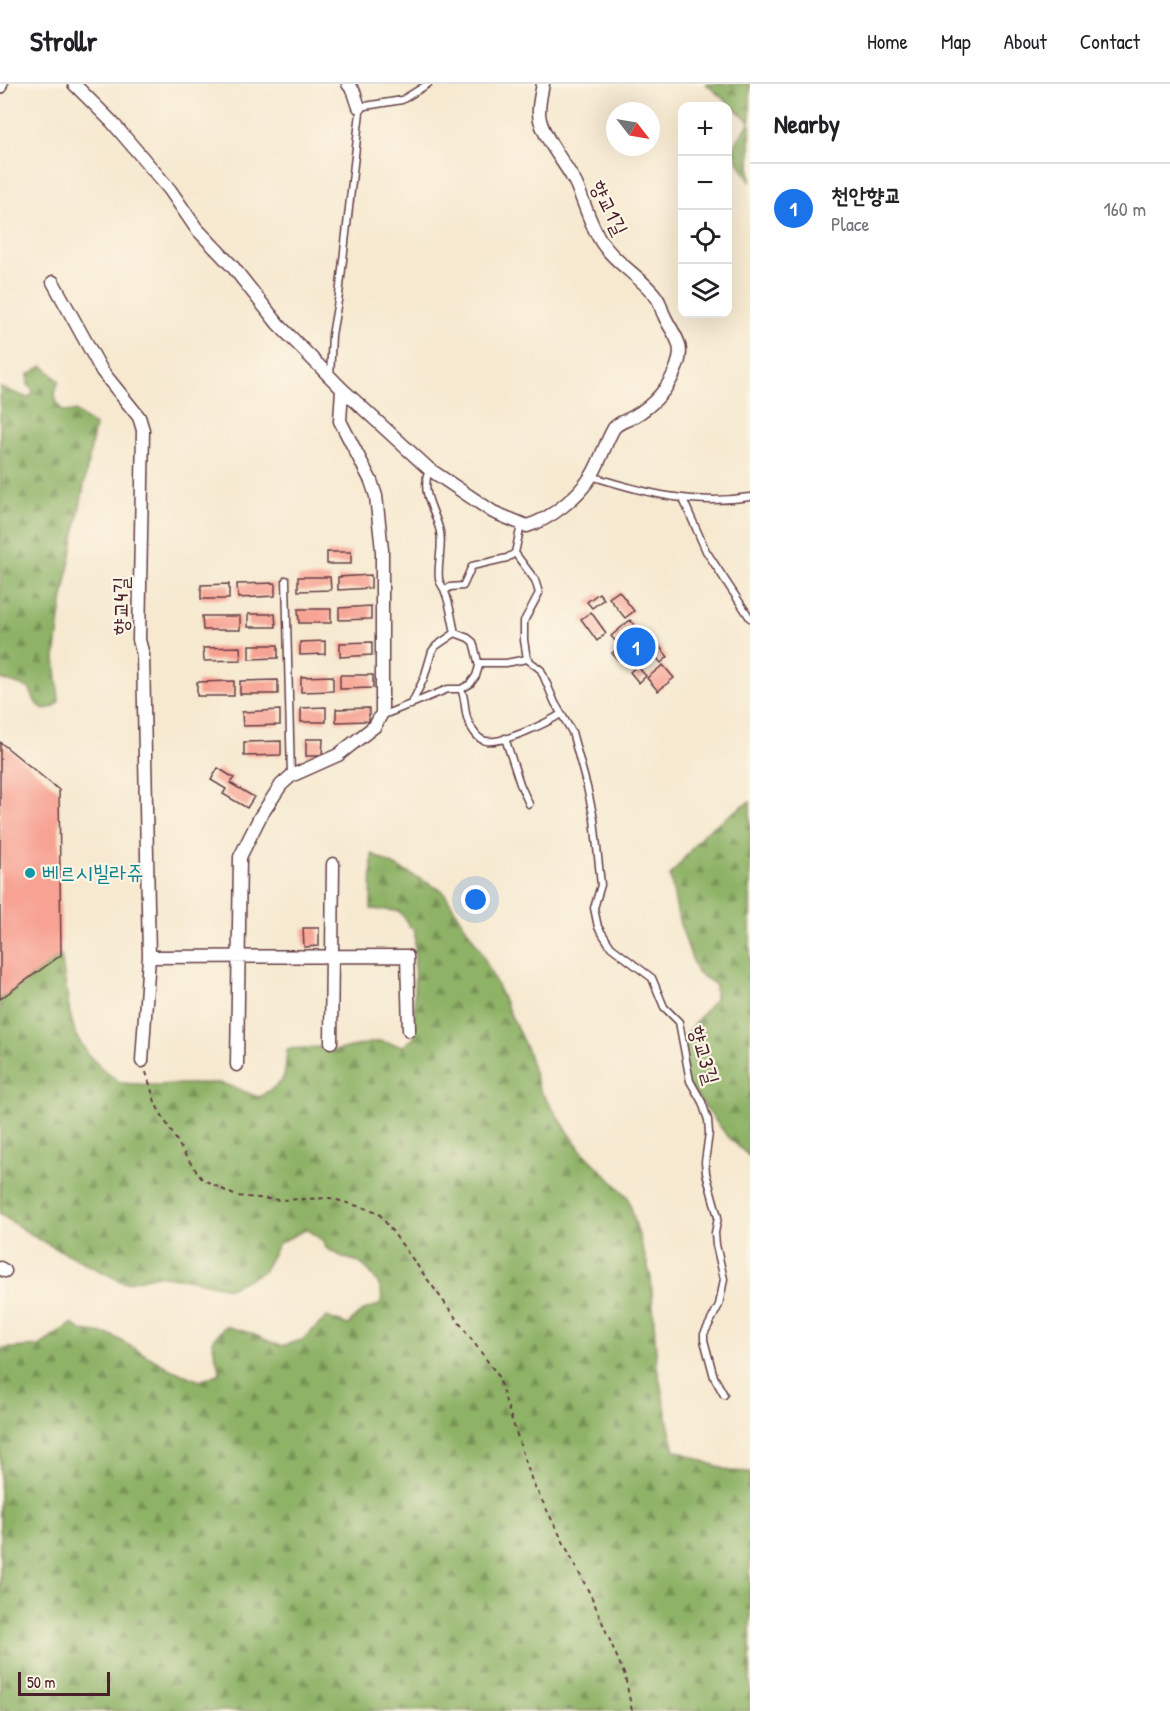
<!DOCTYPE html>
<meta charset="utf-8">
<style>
body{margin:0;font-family:"Patrick Hand","Poor Story",sans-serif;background:#f6f6f6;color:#202124}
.controls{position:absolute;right:18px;top:18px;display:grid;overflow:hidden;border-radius:12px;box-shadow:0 6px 24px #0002}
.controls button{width:54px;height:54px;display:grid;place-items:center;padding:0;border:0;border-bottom:2px solid #e0e0e0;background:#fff;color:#202124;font:30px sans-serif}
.compass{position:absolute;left:606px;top:18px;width:54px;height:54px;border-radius:50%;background:#fff;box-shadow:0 6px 24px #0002;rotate:121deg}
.scale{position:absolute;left:18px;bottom:15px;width:92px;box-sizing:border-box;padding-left:6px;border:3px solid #4a1f2b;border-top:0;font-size:16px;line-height:21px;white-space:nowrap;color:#4a1f2b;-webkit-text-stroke:4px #fcf5e5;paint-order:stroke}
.you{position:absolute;left:476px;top:816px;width:21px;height:21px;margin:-15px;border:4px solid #fff;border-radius:50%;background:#1a73e8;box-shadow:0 0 0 9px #1a73e833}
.badge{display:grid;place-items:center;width:39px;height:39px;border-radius:50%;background:#1a73e8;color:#fff;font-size:20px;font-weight:700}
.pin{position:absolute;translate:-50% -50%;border:3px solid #fff;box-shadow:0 2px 6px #0006}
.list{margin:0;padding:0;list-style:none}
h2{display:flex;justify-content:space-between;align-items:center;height:78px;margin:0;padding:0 24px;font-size:26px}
h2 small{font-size:20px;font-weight:400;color:#757577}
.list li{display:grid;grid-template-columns:39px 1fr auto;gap:18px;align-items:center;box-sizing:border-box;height:90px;padding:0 24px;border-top:2px solid #e0e0e0}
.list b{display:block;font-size:22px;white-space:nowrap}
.list p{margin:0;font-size:20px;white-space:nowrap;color:#757577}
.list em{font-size:20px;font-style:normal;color:#757577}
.icon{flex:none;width:33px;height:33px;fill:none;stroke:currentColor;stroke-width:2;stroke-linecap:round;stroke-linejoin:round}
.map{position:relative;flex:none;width:750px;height:1627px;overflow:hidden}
header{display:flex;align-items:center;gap:36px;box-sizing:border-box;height:84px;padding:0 30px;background:#fff;border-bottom:2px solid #e0e0e0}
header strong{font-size:28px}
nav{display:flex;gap:33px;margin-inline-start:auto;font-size:21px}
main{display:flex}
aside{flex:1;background:#fff}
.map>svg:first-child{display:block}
</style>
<header>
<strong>Strollr</strong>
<nav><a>Home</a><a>Map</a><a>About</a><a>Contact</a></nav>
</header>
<main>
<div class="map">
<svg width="750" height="1627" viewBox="0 0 750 1627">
<defs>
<pattern id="forest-firs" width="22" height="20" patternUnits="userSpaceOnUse" patternTransform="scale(1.5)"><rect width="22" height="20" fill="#8eb266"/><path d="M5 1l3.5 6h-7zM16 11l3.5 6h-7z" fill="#769054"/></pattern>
</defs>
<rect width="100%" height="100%" fill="#fcf5e5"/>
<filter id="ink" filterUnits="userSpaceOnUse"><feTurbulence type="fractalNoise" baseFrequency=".0167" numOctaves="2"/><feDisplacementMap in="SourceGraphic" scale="12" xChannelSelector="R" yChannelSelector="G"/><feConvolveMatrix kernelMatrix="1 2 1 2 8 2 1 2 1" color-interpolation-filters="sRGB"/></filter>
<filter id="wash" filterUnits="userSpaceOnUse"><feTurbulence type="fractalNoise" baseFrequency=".008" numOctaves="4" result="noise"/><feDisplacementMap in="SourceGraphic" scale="24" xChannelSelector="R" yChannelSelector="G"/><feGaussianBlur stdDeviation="1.35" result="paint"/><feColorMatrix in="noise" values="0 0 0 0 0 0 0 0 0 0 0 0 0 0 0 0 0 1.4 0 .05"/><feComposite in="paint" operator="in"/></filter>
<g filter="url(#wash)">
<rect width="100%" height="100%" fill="#f6e9d0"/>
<!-- forest -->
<path fill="url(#forest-firs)" stroke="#6c6848" stroke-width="1.5" d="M706,0H750V97L731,66L750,38Z
M43,282L59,297C53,310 54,316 63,328L75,327L95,342L62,519L55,574L59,617L54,623L44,625L36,619L29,604L0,595V303L28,314L34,308L28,301V291Z
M750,717V1073L727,1052L685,996L680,957L715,915V900L697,889L679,837L670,792L704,749Z
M372,770L443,807L481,867L527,966L539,1005L580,1065L628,1113L651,1194L657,1282L669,1344L675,1366L729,1387L750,1388V1627H0V1265L39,1262L72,1240L83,1247L111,1251L170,1285L200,1297L220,1289L212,1257L225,1242L250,1249L280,1262L302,1256L327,1233L348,1241C357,1230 365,1224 380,1221C386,1206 373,1189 361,1180C356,1176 349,1176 343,1173C337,1170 331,1167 326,1164L324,1158L307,1145L279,1159L263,1188L229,1204L193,1196L157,1191L124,1199L38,1155L0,1130V915L61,871L70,930L76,952L90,973L106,988L121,999L153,1001L218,999C233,1001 245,1009 259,1013C288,995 284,998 287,965L320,963L328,968L379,957L403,962L414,954L415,846L409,843L407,837L399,827L371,825Z"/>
<g id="blocks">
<!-- building -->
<path fill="#f7a293" d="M327,468H351V480H327Z
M371,491V504L338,506V493Z
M298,493H330L331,506L298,507Z
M275,499V512L238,514L237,500Z
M229,500V515H201V501Z
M619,507L634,527L625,534L609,514Z
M599,509L604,515L592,524L587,518Z
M371,522V535L339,536V524Z
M298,525H331V539H299Z
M591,528L606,549L597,557L581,535Z
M248,530H275L276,543H248Z
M202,532H240V546H203Z
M630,536L638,545L619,561L611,552Z
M640,547L646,554L618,576L612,569Z
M325,557V570L300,571V558Z
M372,558V571L340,573V559Z
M249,561H278V574L249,575Z
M659,562L668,573L661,579L652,568Z
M240,563L241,576L204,577L203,564Z
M663,581L674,594L658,607L647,594Z
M637,582L646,592L639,599L630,588Z
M340,591H373V604L340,605Z
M333,592V607L301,608V593Z
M278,596V610H240V597Z
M234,597V612H197V598Z
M326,623V638H301V624Z
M369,624V637L336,638V625Z
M280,626V641L243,642L242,628Z
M306,655H323L322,672H306Z
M281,657V671L244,672V658Z
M0,658L59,706L61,871L0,915Z
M218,684L234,694L230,699L254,713L247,724L223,710L226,705L211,696Z
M303,844H319V862L304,863Z"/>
</g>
</g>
<g filter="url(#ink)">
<use href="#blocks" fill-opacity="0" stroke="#643d44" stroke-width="1.5"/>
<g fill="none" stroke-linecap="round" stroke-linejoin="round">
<!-- service casing -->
<g stroke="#643d44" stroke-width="9">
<path id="service" d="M330,293L332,251L339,211L360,28L359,23L402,16L428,0
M591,392C645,409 693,422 750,413
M683,415L706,467L750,534
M521,441L515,469L535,496L539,509L524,537V556L527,575L541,586L555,619L572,648L587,703L594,735L601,801L594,824L598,843L611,863L652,894L664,923L679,938L690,997L702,1018L708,1036L709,1049L705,1078L706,1089L718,1133L715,1149L716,1161L724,1195L719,1221L704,1250V1256L714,1293L724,1311
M286,496L291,692
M445,507L450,503L463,502L472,482L507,474L515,469
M478,579H506L527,575
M461,605C467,618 463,629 470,641C473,647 479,656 486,657C503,660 547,639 561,630
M411,621L424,594L432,567L436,562L455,549C452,536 450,520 445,508C444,503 440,501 439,495C437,480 443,464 440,448C435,425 420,410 429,385
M381,632L448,605H461L470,600L476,592L479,582L475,565L473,558L468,554L455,549
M505,654L520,700L529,720"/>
</g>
<!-- minor casing -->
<g stroke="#643d44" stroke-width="15">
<path id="minor" d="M74,0L112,38L170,106L196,144L233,183L278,240L342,305L429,385L493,428L527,442C551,435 579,412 592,391C601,376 605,359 614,344C619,338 626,337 633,333C654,321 669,304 677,282C686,259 672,250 664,231C661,226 661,220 657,214C642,193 617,181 602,159C590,141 585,120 576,100C566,80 546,58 540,36C537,25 541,11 543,0
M348,0L354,8L359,23
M0,3L1,0
M53,198L102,287L139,333L143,346L139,556L143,571L149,873L142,977
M149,873L407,872L409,946
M331,958L333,780
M237,981L240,773L260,733L281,701L291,692L338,671L375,642L382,629V466L376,412L371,397L340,337L342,305
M0,1184L5,1187"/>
</g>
<!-- path -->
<path stroke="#643d44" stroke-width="2" stroke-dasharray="4.5 4.5" stroke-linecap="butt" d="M146,988L156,1021L185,1071L202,1095L236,1112L280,1116L330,1114L378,1128L497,1290L532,1397L592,1514L625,1592L632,1627"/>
<!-- service -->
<use href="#service" stroke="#fff" stroke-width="6"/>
<!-- minor -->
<use href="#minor" stroke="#fff" stroke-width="12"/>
</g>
</g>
<!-- markers -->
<circle fill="#0f9aa8" stroke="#fcf5e5" stroke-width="2" cx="30" cy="789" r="6"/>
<g text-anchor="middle" stroke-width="4.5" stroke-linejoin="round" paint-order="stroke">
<!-- street labels -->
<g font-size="21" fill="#4a1f2b" stroke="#fcf5e5">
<text transform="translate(609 124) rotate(64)" y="7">향교1길</text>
<text transform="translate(121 522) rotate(-90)" y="7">향교4길</text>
<text transform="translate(704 971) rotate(74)" y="7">향교3길</text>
</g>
<!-- culture labels -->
<g font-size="21" fill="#0d838f" stroke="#fcf5e5" text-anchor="start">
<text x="42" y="796">베르시빌라쥬</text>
</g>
</g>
</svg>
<div class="controls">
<button>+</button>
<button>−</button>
<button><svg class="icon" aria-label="locate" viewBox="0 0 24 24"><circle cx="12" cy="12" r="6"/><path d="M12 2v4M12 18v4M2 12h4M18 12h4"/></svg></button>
<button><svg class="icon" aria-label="layers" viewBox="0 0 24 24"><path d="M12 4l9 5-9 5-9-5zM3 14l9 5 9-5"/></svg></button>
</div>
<svg class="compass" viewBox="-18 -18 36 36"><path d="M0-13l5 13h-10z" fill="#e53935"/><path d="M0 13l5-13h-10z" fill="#757577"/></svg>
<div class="scale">50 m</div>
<div class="you"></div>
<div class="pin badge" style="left:636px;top:563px">1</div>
</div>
<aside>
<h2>Nearby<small></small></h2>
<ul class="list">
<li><span class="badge">1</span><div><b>천안향교</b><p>Place</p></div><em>160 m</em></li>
</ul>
</aside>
</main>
